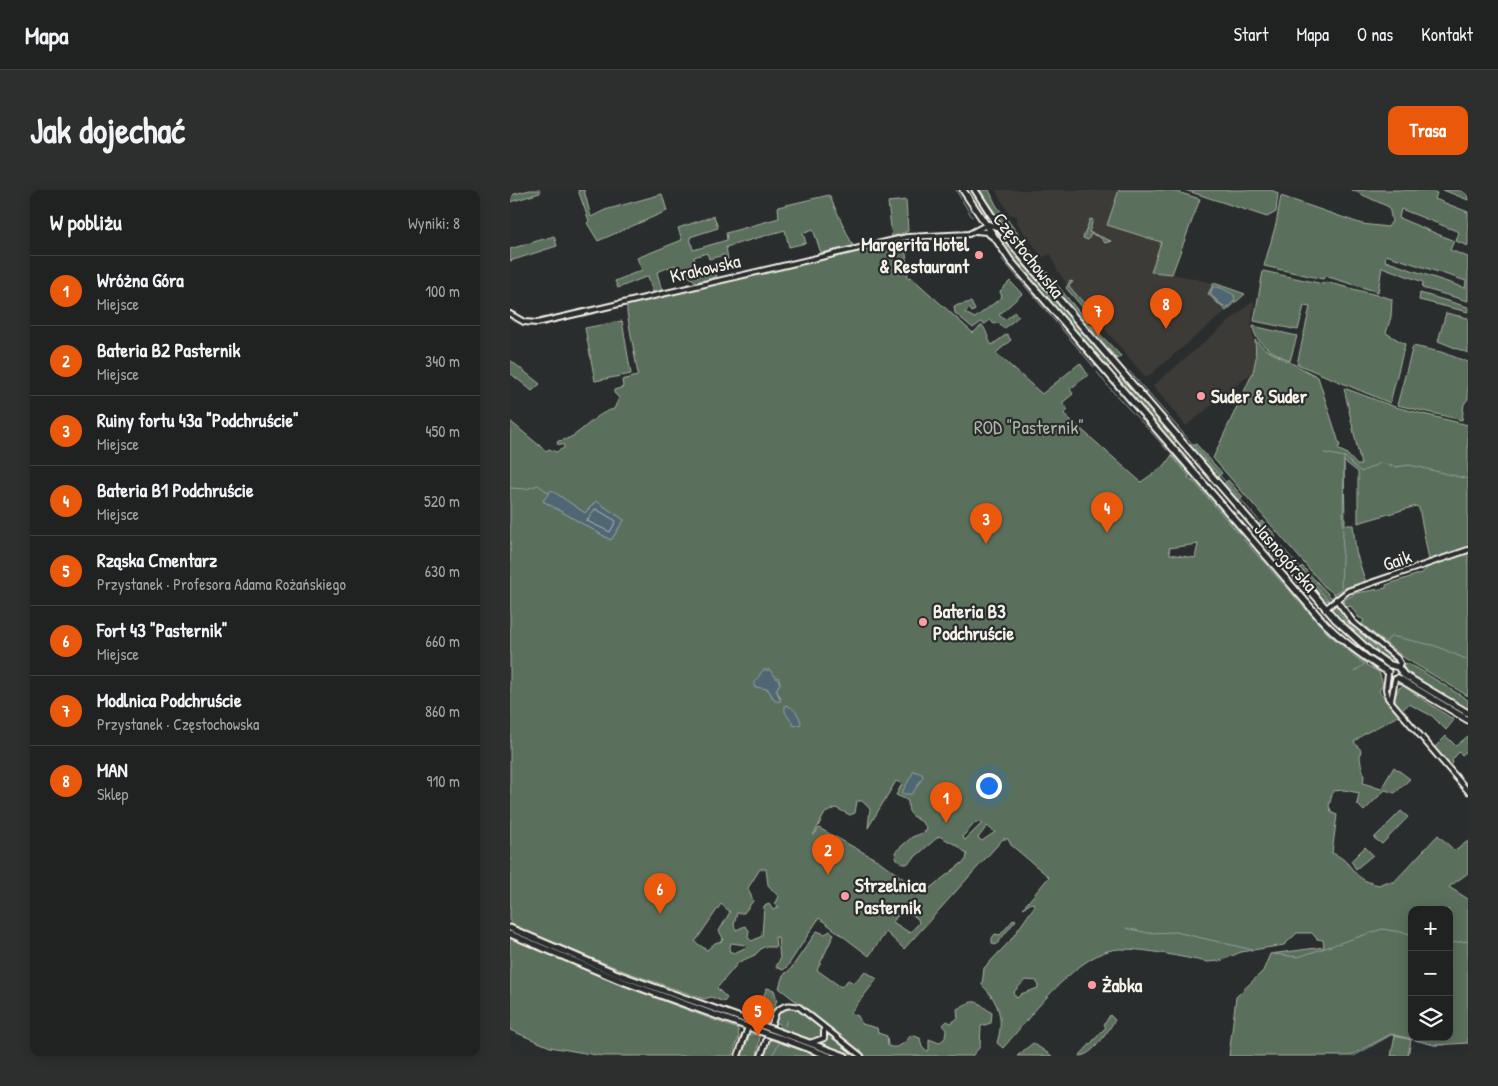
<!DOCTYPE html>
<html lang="pl">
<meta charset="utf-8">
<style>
body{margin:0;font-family:"Patrick Hand",sans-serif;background:#2d2f2f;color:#f1f3f6}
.controls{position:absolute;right:15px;bottom:15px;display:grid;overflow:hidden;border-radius:10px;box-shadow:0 2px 12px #0003}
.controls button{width:45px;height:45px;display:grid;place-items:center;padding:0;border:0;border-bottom:1px solid #3d3f40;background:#202222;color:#f1f3f6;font:25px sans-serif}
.you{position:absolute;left:478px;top:595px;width:18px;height:18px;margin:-12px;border:4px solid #fff;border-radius:50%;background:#1a73e8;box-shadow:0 0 0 8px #1a73e833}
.badge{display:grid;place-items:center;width:32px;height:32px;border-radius:50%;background:#ea580c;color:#fff;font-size:16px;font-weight:700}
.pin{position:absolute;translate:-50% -41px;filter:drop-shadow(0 1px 2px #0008)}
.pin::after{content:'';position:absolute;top:26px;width:18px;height:15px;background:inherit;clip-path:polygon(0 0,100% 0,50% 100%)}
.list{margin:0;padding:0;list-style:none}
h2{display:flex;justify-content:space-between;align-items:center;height:65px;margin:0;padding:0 20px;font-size:21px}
h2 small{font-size:16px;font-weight:400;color:#a2a4a5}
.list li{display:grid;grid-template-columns:32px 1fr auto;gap:15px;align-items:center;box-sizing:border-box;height:70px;padding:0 20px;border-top:1px solid #3d3f40}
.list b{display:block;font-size:19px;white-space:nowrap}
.list p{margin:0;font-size:16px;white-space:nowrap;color:#a2a4a5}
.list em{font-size:16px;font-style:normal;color:#a2a4a5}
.icon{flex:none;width:28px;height:28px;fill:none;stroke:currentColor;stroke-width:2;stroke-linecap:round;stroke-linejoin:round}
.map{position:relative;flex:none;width:958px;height:866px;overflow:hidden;border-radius:10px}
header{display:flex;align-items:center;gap:30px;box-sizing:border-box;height:70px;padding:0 25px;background:#202222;border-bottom:1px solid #3d3f40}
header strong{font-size:24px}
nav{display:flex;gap:28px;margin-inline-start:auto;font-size:18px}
.intro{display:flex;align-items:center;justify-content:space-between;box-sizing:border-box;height:120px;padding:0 30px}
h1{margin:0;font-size:35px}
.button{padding:12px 22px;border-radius:10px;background:#ea580c;color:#fff;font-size:18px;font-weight:700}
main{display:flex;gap:30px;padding:0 30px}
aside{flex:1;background:#202222;border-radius:10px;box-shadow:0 2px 12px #0003}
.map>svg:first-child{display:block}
</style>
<header>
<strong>Mapa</strong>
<nav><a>Start</a><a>Mapa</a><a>O nas</a><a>Kontakt</a></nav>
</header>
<div class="intro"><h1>Jak dojechać</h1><a class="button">Trasa</a></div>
<main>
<aside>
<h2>W pobliżu<small>Wyniki: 8</small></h2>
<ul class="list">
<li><span class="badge">1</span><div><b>Wróżna Góra</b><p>Miejsce</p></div><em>100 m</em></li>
<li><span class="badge">2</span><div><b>Bateria B2 Pasternik</b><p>Miejsce</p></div><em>340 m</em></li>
<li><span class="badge">3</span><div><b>Ruiny fortu 43a &quot;Podchruście&quot;</b><p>Miejsce</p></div><em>450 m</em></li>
<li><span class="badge">4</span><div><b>Bateria B1 Podchruście</b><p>Miejsce</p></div><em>520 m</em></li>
<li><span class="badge">5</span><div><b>Rząska Cmentarz</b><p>Przystanek · Profesora Adama Rożańskiego</p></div><em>630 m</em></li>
<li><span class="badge">6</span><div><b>Fort 43 &quot;Pasternik&quot;</b><p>Miejsce</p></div><em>660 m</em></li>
<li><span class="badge">7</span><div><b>Modlnica Podchruście</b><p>Przystanek · Częstochowska</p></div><em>860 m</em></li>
<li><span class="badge">8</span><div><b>MAN</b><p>Sklep</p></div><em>910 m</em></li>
</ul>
</aside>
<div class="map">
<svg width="958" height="866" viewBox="0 0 958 866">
<rect width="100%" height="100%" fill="#2a2d2e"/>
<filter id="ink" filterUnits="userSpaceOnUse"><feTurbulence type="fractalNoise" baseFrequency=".02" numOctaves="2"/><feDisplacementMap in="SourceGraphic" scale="10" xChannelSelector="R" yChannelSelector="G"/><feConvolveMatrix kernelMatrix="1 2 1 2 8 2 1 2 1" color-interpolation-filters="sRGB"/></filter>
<g filter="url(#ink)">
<!-- built -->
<path fill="#3d3b38" d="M486,0H609L597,35L651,52L641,82L658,83L704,93L698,104L716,121L636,188L557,94L547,80L541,64L532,67L507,33V26L499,24Z
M744,110L741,135L746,168L743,182L676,236L643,196Z"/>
<!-- green -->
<path fill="#5a705c" stroke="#a7b0a2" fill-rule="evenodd" d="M20,0H30V3L0,12V5Z
M68,0H74L81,27L95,20L152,4L157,21L88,51L77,33L79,31Z
M470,0H479L486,15L546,94L580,135L584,143L513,64L485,25Z
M609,0H661L690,9L662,84L641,82L651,52L597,35Z
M675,0H761L768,3L766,22L757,27Z
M842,0H919L927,3L925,9L958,22V56L946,51L949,42L891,19L889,28L944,51L940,60L958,67V111L912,98L913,92L872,77L868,102L815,86L813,89L754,76L766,34L771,6L852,34L878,37L882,31L879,17ZM876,65L956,91L955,98L875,71Z
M933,0H958V10Z
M319,5L343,56L311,63L303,39L293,43L296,53L279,57L275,40L216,57L218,69L215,70L214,65L199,69L197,63L184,67L187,80L204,76L207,87L186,92L165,75L147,82L152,101L143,103L138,86L108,98L105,91L132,80L127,68L172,50L168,38L204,26L208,38L180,47L183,60L217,50L216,43L269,28L268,17Z
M396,10L398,41L382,47L378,12Z
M580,29L583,30L579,42L601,51L595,53L590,47L581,44L578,50L573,48Z
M480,36L485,39L501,61L601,175L598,177L505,71Z
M44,46L47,56L0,71V59Z
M395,51L398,88L401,87L463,143L472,135C478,142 477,149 482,155L497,144L501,150L486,163L532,204L570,173L578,185L560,199L563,204L552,213L558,220L554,224L631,292L655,275L662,265L680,284L678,288L683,292L686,291L817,442L857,474L856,475L869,482L873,495L869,501L890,525L854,544L844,552L851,560C847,573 857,582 853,593L871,599L884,577L900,589L885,603L875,600L854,621L847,614L849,603L834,600L823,601L819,616L822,623L827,625L822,663C847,673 837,688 869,695L875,692H884L928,645L945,661L958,651V683L939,697L958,709V853L925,855L881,844L840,866H719L726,807L753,781L760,764L814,757L813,750L807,749L802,743H787L774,755L731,762L710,771L698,772C670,767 639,759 611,759C569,759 520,828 493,858L487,853C494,830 490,813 472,795L474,778L500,751L524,717L525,714L522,713L513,718L539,687L501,655L498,649H493L394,759L376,742L359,766L309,728L277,777L273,780L266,777L270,769L268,747H265L266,757H253L245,765L229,772L207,798L217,808L214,812L201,807L194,809L119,783L0,735V231L36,261L39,259L46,262L54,258V255L47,254L48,251C70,249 80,225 104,219L109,208L104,203V200L113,197L112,190L127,186L128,184L117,123V114ZM42,301L75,323L86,311L114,330L101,350L33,311ZM688,354L685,368L660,364L659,358ZM268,487L270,493L266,500L271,508L265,511L258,499L255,498ZM386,591L392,594L386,605L397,610C400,615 396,620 402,625C407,630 414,631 417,639L413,643L402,647L385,662L386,668L393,674H397L429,646L448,656L457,664L456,670L416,701L405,700L406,698L369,671L309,638L303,646L315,623L326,618L340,625L345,623L347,611H352L360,619L358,638ZM466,632L472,633L455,650L452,647ZM477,636L485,642L472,651L468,648ZM250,679H256L258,695L269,707L265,714L269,717L263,720L259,714L254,716L252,746L242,751L238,748L239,740L235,736L226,740L224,735L227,723H234L243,711L238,698ZM211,714L220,722L209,741L213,748L212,751L205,753L197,760L185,752ZM393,718L408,729L409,733L400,743L383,732ZM902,720H939V847H902ZM221,753L235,755L237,757L224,763L219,761ZM515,790L527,791L528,798L511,804L507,808L503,803Z
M753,81L813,94L816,92L882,109L881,127L876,143L895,154L880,213L787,174L800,117L794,116L788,140L744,131Z
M500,91L512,104L489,125L495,130L505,122L509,126L494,139L488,133L484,134L480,130L475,134L471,132L463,138L445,123L444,116L461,112L465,120L462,122L459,118L455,123L465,128L492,107L490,101Z
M560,91L563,92L559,96L583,124L593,116L595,118L585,128L587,130L585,132L556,98Z
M704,93L735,104L716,121L698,104ZM709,97L725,106L713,117L701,105Z
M910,103L958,117V122L909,110Z
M936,123L958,128V163L928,151Z
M112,131L121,184L85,191L75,138Z
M582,135L585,139L611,166L607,169L582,139Z
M743,136L787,146L780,171C766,163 745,156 743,136Z
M745,150L755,159L808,187L830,256L828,257L829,260L836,263L847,275H851L834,198L885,217L958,235V357L919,370L909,318L906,316L848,333V282L834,271L835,335H843L846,362L856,393L838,398L827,406L814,396L703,268L743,182L746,168Z
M903,156L931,162L958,172V209L954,214L952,230L887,215Z
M0,170L30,194L22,201L0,183Z
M610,187L666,250L664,256L608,191Z
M679,254H686L712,283L708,287Z
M718,290L733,307L729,311L714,294Z
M753,331L766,346L761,351L748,335Z
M958,364V506L893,467L852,434L854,430L848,427L841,416L835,418L834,410L846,403L876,398V395L912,383L919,376Z
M792,376L822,408L820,411L814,410L787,381Z
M824,413L858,449L884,468L886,472C872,471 822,430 821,416Z
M895,473L907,478L958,510V519L896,481L893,476Z
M893,496L944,530L936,540L922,526L899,514L892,520L884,509L889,498Z
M936,546L946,556L958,546V560L952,565L949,562L942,570L943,573L940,576L924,558Z
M891,621L898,627L872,654L864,648Z
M855,657L863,665L846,679L841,671Z
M504,729L506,730L486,755L482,753V748L485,744L490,745Z
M307,741L315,744L320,741L324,744L307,780L331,797L338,790L344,793L355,781L367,789L340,823L348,826L352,834L367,838L368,843L377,846L378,856C388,860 395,853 401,845L410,848L412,857L416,861L419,860V849L429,853L435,848L436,840L433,835L437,831L441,833L448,828L447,819C468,807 465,811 482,823L481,833L471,836L470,857L462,866H356L269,798L273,785L280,780Z
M0,747L103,792L228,839L229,847L222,866H92L40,857L0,840Z
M257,798L264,800L267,810L257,834L244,830V828Z
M277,818L286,819L312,839L313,845L310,849L304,850L268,839L270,834L265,832L270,822Z
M600,825L605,830C598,841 583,866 569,866L596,837L594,835Z
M318,843L348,866L310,854Z
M243,844L250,846L247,866H232L239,845Z
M885,846L901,850L898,866H881Z
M262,850L307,866H253L258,851Z
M523,853L542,866H507Z"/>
<!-- water -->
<path fill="#4f6673" stroke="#919ea2" d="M703,97C710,96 717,101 724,105L725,110L718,117H714L700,104Z
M41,300L75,323L86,311L114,330L101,350L33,311Z
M253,480H260L270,493L266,500L271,511H265L258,499L244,497V493Z
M275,515C284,517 290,526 291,534L284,536L275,522Z
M404,581L412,584L413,587L402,604H391Z"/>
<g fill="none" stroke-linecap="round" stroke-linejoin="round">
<!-- shore -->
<path stroke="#b2b9b9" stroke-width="1" d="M86,319L106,331L100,342L77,331Z"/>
<!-- stream -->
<path stroke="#919ea2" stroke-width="1" d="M446,0L462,27
M492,69L584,177
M532,76L574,129
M619,181L819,411
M587,182C608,211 635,233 657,260
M814,263L835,267L851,282L870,273L886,277L900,275L958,289
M661,265L730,345
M0,298L17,299L28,295L39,303
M833,336L834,267
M733,349L817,443L854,474
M831,399L833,339
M824,404L837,397L958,357
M823,416L839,435L869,460
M874,454L881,446L926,456L958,470
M870,459L885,471
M844,482L856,473
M616,738L638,743L666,742L743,760
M939,753L958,751
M763,764L788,767L872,739L902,744
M275,836L276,831
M905,850L924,855H935
M262,866L269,853
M844,866L881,845L898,848"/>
<!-- tertiary casing -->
<g stroke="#f4f1e8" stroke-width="8">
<path id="tertiary" d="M466,41L476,42L484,48
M0,124L14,132L27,133L397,47L459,44L478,34L489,38
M826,409L843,432L887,468L890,473L888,477
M815,419L838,401L958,360
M878,485L876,499L878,508L958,601
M881,511L885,489
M300,853L314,848V838
M228,866L238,837
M251,866L266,822C274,815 279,814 289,817L351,866"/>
</g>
<!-- primary casing -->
<g stroke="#f4f1e8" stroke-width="9">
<path id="primary" d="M453,0L500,70L809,427C829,449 852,466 878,482
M465,0L491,40L515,70L826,430L861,462L878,474L888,477L894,485L958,523
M888,488L958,530
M0,738L110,785L253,836
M0,744L109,790L249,841
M272,843L335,866
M270,848L319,866"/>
</g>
<!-- tertiary -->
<use href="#tertiary" stroke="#2a2d2e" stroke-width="4"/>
<!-- primary -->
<use href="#primary" stroke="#2a2d2e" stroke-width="5"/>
<!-- primary-bridge casing -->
<g stroke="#f4f1e8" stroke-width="9" stroke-linecap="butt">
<path id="primary-bridge" d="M253,836L272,843
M249,841L270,848"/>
</g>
<!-- primary-bridge -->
<use href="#primary-bridge" stroke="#2a2d2e" stroke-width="5"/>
</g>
</g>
<!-- markers -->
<g fill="#ff9aa2" stroke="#2a2d2e" stroke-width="2">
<circle cx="469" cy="65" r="5"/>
<circle cx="691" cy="206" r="5"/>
<circle cx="413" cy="432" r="5"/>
<circle cx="335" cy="706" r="5"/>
<circle cx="582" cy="795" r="5"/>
</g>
<g text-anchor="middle" stroke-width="4.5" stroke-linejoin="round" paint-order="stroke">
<!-- poi labels -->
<g font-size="19" font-weight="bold" fill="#f4f1e8" stroke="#2a2d2e" text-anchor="start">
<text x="459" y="61" text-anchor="end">Margerita Hotel<tspan x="459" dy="22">&amp; Restaurant</tspan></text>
<text x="701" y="213">Suder &amp; Suder</text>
<text x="423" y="428">Bateria B3<tspan x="423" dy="22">Podchruście</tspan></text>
<text x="345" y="702">Strzelnica<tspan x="345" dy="22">Pasternik</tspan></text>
<text x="592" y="802">Żabka</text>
</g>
<!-- street labels -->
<g font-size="19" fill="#f4f1e8" stroke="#2a2d2e">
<text transform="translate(519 65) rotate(52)" y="7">Częstochowska</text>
<text transform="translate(195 78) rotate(-13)" y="7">Krakowska</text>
<text transform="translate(776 367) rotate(49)" y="7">Jasnogórska</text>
<text transform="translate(887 370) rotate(-19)" y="7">Gaik</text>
</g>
<!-- park labels -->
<g font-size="19" fill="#afb7a9" stroke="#2a2d2e">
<text x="519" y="244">ROD "Pasternik"</text>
</g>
</g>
</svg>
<div class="controls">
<button>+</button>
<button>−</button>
<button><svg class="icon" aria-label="layers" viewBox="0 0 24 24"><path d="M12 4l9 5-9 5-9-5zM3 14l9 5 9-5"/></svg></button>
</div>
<div class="you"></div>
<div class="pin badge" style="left:436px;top:633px">1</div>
<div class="pin badge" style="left:318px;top:685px">2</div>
<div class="pin badge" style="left:476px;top:354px">3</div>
<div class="pin badge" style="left:597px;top:343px">4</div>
<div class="pin badge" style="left:248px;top:846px">5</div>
<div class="pin badge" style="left:150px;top:724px">6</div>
<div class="pin badge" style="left:588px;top:146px">7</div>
<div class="pin badge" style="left:656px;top:139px">8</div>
</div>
</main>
